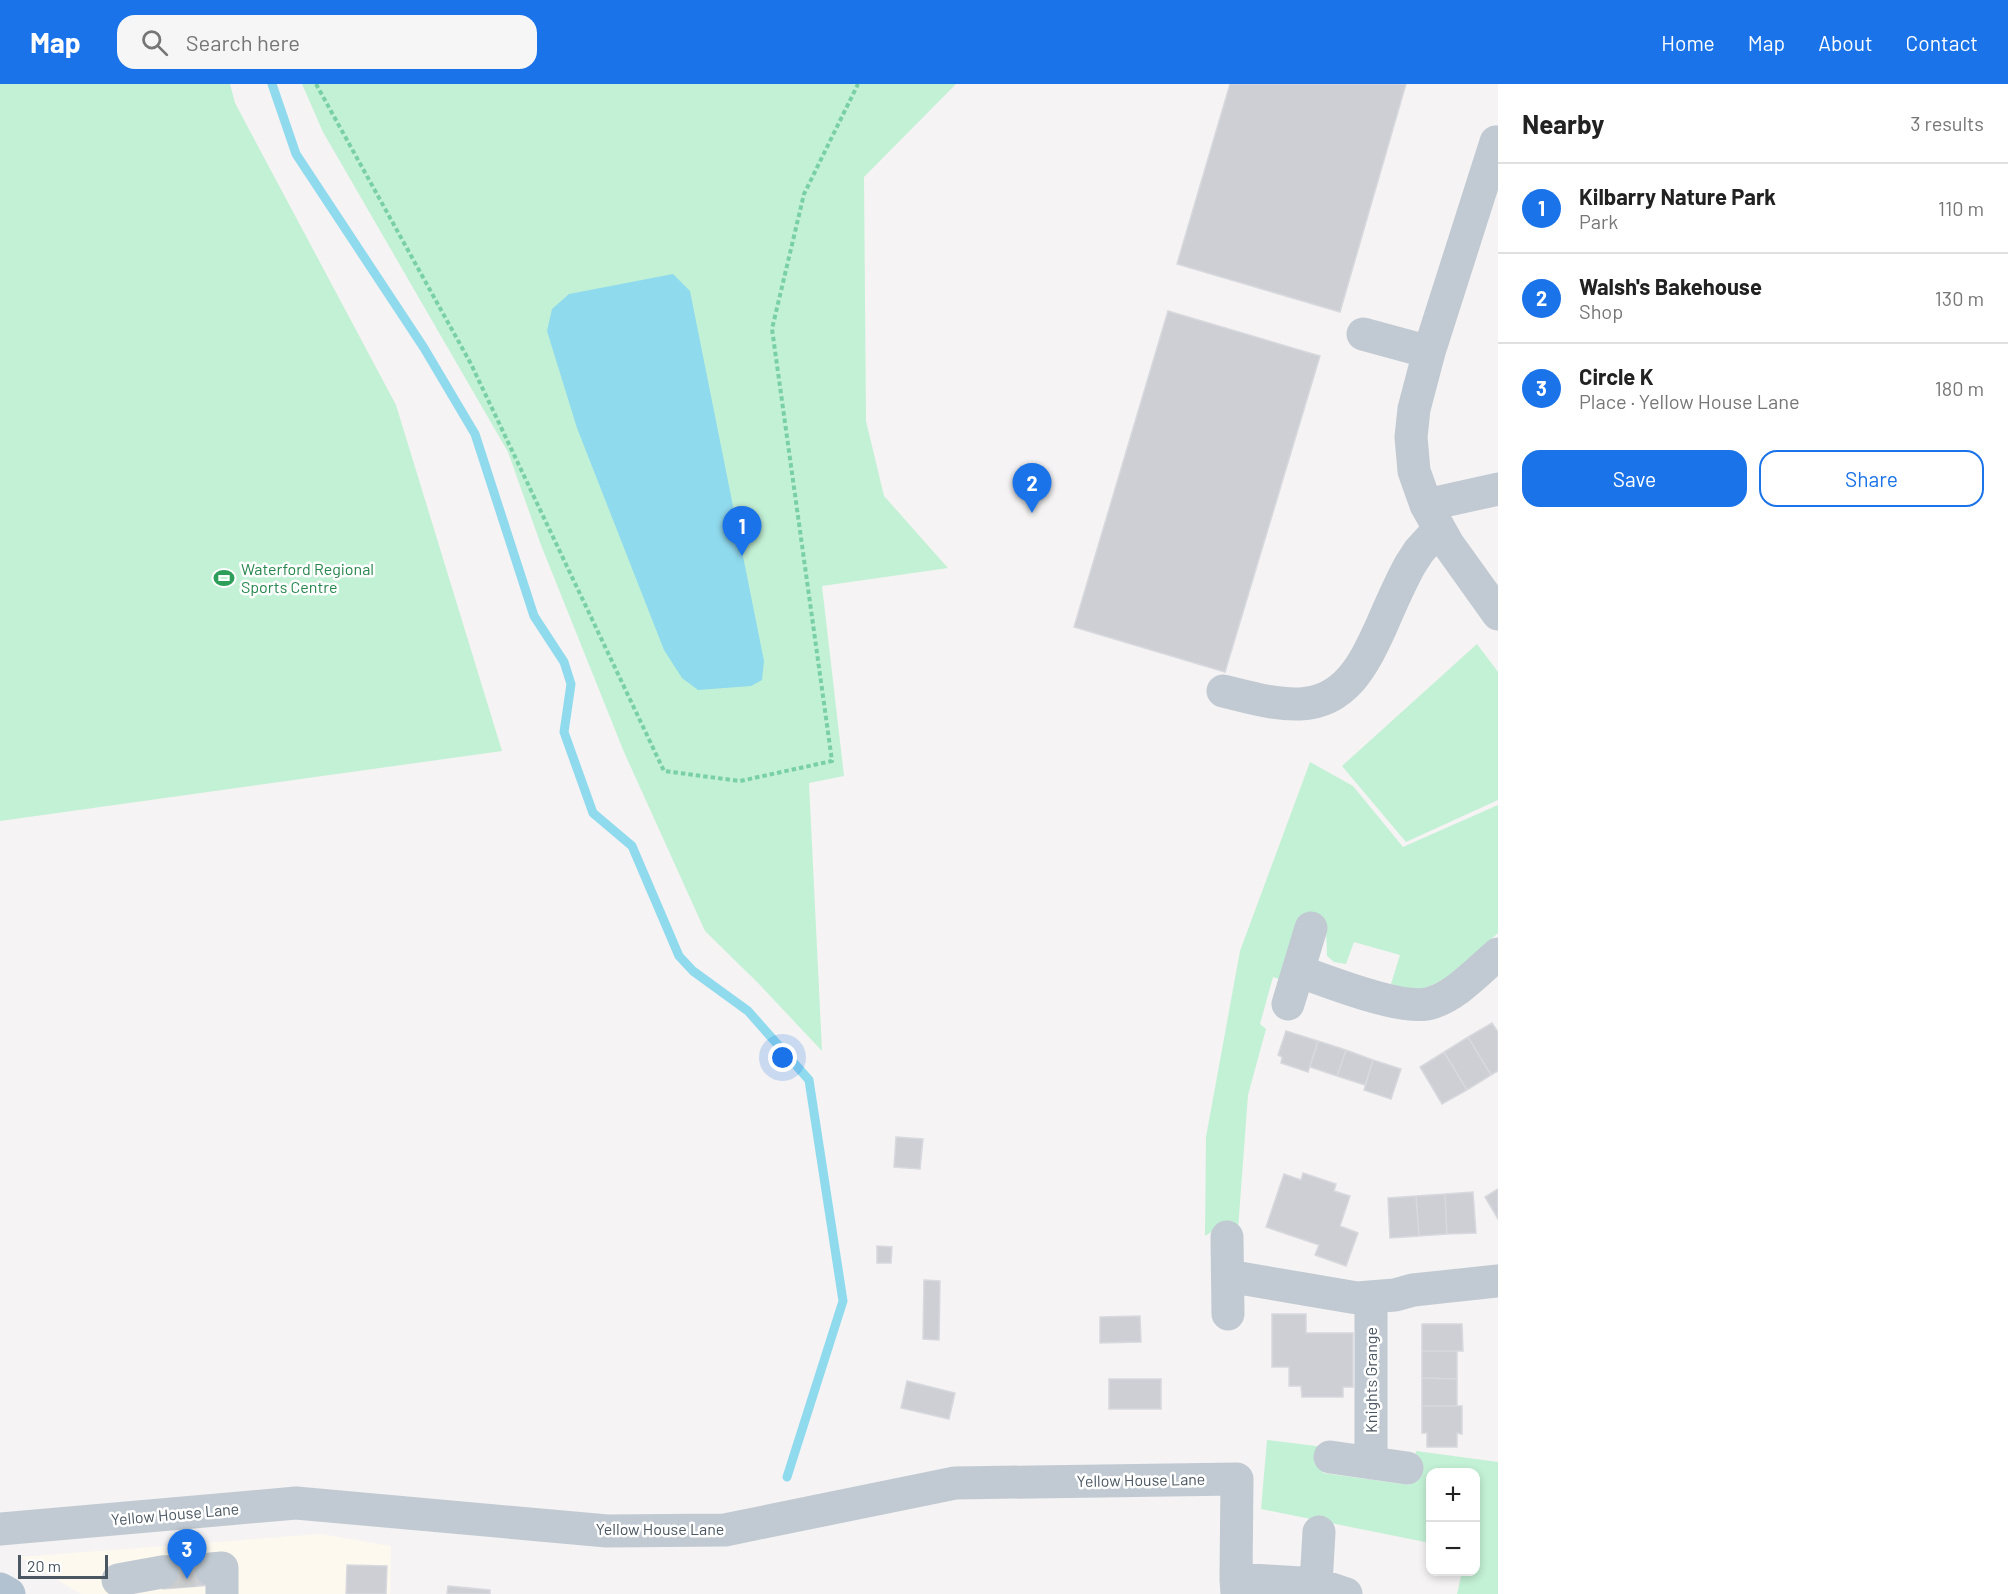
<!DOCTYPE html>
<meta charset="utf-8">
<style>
body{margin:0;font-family:Barlow,sans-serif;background:#f6f6f6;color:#222}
.controls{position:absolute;right:18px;bottom:18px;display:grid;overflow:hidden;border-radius:12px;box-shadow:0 3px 9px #0003}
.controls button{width:54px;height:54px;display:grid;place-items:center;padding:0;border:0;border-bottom:2px solid #e0e0e0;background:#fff;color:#222;font:30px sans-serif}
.scale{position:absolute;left:18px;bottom:15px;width:90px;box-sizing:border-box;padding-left:6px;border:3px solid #4a5661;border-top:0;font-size:16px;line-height:21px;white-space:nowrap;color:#4a5661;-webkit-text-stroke:4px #fff;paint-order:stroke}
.you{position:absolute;left:783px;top:974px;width:21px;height:21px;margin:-15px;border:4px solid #fff;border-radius:50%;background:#1a73e8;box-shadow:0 0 0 9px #1a73e833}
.badge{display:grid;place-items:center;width:39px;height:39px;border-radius:50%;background:#1a73e8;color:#fff;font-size:20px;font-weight:700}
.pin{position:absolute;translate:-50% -50px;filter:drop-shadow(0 2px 3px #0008)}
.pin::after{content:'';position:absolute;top:32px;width:21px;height:18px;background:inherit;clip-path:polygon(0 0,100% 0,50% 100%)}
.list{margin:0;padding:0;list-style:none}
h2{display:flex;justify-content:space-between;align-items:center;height:78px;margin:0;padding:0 24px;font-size:26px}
h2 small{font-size:20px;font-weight:400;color:#767676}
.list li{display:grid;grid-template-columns:39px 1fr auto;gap:18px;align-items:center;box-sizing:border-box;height:90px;padding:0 24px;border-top:2px solid #e0e0e0}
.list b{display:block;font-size:22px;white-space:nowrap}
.list p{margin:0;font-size:20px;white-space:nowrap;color:#767676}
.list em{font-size:20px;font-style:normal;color:#767676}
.actions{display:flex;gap:12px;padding:18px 24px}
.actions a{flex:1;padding:14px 0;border:2px solid #1a73e8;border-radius:18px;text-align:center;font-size:21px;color:#1a73e8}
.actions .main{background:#1a73e8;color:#fff}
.icon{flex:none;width:33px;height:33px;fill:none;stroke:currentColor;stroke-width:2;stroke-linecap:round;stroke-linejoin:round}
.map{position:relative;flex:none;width:1498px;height:1510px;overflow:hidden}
header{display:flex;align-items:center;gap:36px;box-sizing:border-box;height:84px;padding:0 30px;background:#1a73e8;color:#fff}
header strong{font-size:28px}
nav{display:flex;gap:33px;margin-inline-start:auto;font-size:21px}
.search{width:420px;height:54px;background:#f6f6f6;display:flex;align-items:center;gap:15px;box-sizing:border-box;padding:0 21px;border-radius:18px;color:#767676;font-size:22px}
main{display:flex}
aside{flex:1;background:#fff}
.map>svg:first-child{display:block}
</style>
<header>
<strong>Map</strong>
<div class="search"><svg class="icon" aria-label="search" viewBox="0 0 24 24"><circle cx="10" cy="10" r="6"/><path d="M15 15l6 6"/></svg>Search here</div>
<nav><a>Home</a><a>Map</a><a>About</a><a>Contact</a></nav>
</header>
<main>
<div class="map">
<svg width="1498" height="1510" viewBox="0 0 1498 1510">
<rect width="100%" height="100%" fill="#f5f3f3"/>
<!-- commercial -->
<path fill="#fdf9ef" d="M321,1450L391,1462L390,1510H81L20,1473Z"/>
<!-- green -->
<path fill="#c3f1d5" d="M0,0H230L235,19L396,321L502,667L0,737Z
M302,0H956L864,93L866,337L884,412L948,484L822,502L844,692L809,699L822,967L759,900L705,847L624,668L541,461L508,368L323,48Z
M1477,560L1498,588V716L1406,758L1342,682Z
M1310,678L1353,702L1403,763L1498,721V849C1475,869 1438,912 1404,905C1400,904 1395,902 1391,900L1400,871L1354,858L1346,880L1334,878L1327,872L1326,843L1279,895L1273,893L1260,940L1266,945L1248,1011L1238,1145H1216L1205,1152L1206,1053L1240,867Z
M1267,1356L1324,1363L1323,1389L1410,1401L1416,1367L1498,1378V1510H1457L1462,1488H1476V1388H1430V1459L1261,1425Z"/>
<!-- water -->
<path fill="#90daee" d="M673,190L690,207L764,577L762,596L751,602L698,606L682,594L664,566L577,344L547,247L552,225L569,210Z"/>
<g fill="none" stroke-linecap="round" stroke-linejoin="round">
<!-- stream -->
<path stroke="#90daee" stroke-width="9" d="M272,0L296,70L424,264L475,350L534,532L564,578L571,600L564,648L593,729L632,762L679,872L693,887L748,927L809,996L843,1217L787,1393"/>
</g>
<!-- building -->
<path fill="#cdcfd5" stroke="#d7d9de" stroke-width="1.5" d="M1230,0H1406L1340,228L1177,180Z
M1168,227L1320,272L1225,588L1074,543Z
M1492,939L1498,948V987L1491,991L1468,953Z
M1286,947L1318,957L1308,988L1281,979L1282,973L1278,971Z
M1468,953L1491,991L1467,1006L1444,968Z
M1318,957L1346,966L1337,992L1310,983Z
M1346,966L1373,976L1365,1001L1337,992Z
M1444,968L1467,1006L1442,1020L1420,983Z
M1373,976L1401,985L1391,1015L1364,1006Z
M896,1053L923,1055L920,1085L894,1083Z
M1303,1089L1336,1100L1334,1107L1350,1112L1340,1142L1358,1149L1346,1182L1315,1171L1319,1161L1266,1143L1284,1090L1301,1096Z
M1498,1105V1135L1485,1113Z
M1473,1108L1476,1149L1447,1150L1445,1110Z
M1445,1110L1447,1150L1419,1152L1416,1112Z
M1416,1112L1419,1152L1390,1154L1388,1114Z
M877,1162L892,1163L891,1179H877Z
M924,1196L940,1197L939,1256L923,1255Z
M1272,1230H1306V1249H1353V1303H1343V1313H1302L1301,1302H1289V1283H1272Z
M1140,1232L1141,1258L1100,1259V1233Z
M1422,1240H1462L1463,1267H1422Z
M1422,1267H1457V1295L1422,1294Z
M1422,1294L1457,1295V1322H1422Z
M1109,1295H1161V1325H1109Z
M907,1297L955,1309L949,1335L901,1324Z
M1422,1322H1462V1350L1457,1349V1363H1427V1349H1422Z
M211,1472L212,1501L163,1505L161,1477Z
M347,1481L387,1482L386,1510H346Z
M448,1502L490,1506V1510H447Z"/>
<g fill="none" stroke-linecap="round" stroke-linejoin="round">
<!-- minor-tunnel -->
<path stroke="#caccce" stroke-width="33" stroke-dasharray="33 16" stroke-linecap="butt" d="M162,1488L211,1485"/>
<!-- path -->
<path stroke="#7ad0a6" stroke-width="4" stroke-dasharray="4.5 3" stroke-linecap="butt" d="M316,0L471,280L664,687L740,697L832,677L772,245L804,110L858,0"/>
<!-- minor -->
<path stroke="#c1cad2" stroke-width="33" d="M1496,58L1429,268L1414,325L1411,353L1414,387L1426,421L1448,460L1498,530
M1363,250L1429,268
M1426,421L1498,405
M1223,607C1248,613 1274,621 1300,620C1346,618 1364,580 1381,543C1390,522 1399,501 1410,481L1419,467L1439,445
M1298,887C1327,897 1403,928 1431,919C1457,911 1478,887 1498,870
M1288,920L1311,844
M1227,1153L1228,1230
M1228,1192L1357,1214L1395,1211L1413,1206L1498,1197
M1371,1214V1379
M1330,1373L1407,1384
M0,1445L296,1419L607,1447L725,1446L955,1399L1237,1395L1236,1495L1237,1510
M211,1485L222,1484V1510
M1236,1495L1316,1500L1346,1510
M118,1496L162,1488
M1319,1510L1316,1500L1319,1448"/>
<!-- major -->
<path stroke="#b3c2d1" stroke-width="33" d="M0,1505L9,1510"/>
</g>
<!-- icons -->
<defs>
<g id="stadium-bare" transform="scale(1.62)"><path d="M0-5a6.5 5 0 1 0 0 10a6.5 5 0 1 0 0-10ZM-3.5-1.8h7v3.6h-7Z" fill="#2e9e5b" stroke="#fff" stroke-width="2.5" paint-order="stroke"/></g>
</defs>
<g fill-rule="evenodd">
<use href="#stadium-bare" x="224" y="494"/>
</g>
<g text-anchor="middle" stroke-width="5" stroke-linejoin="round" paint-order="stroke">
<!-- leisure labels -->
<g font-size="16" fill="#27864d" stroke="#fff" text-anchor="start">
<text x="241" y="491">Waterford Regional<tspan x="241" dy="18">Sports Centre</tspan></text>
</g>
<!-- street labels -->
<g font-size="16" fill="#4a5661" stroke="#fff">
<text transform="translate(1371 1296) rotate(-90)" y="6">Knights Grange</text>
<text transform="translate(1141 1396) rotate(-1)" y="6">Yellow House Lane</text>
<text transform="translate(175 1430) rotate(-5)" y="6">Yellow House Lane</text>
<text x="660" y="1451">Yellow House Lane</text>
</g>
</g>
</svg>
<div class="controls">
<button>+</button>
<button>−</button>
</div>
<div class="scale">20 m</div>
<div class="you"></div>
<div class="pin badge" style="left:742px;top:472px">1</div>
<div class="pin badge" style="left:1032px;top:429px">2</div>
<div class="pin badge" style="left:187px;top:1495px">3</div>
</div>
<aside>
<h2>Nearby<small>3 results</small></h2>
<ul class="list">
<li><span class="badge">1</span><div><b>Kilbarry Nature Park</b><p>Park</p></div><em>110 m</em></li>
<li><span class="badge">2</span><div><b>Walsh's Bakehouse</b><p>Shop</p></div><em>130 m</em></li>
<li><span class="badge">3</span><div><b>Circle K</b><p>Place · Yellow House Lane</p></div><em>180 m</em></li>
</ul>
<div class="actions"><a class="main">Save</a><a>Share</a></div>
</aside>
</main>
